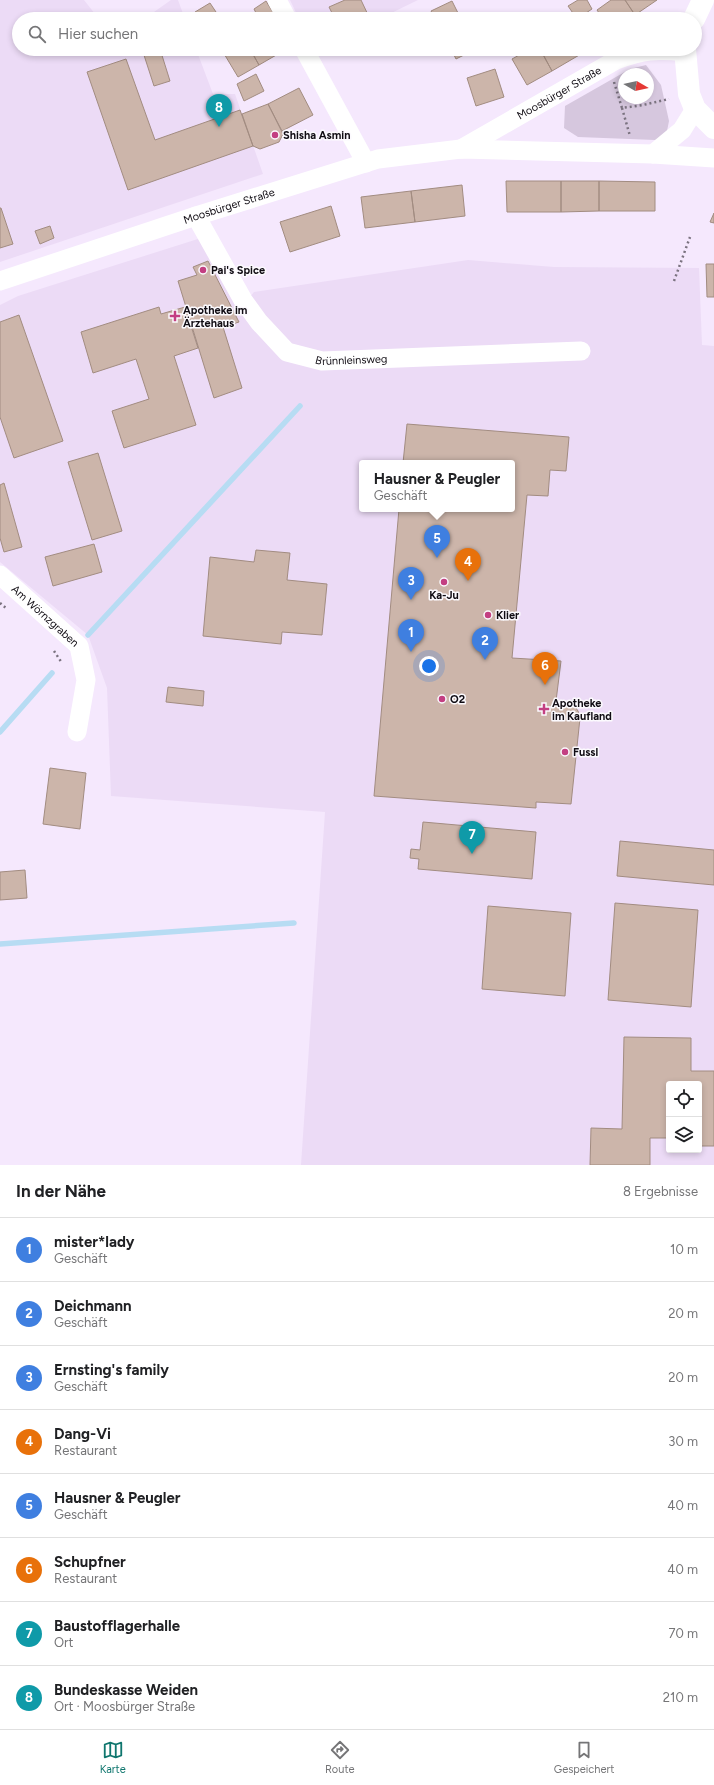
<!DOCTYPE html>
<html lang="de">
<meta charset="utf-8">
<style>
body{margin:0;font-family:Figtree,sans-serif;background:#f2f2f2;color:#202124}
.controls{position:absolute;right:12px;bottom:12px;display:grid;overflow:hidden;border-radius:4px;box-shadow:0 2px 6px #0003}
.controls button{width:36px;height:36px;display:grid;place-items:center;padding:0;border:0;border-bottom:1px solid #e0e0e0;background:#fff;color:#202124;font:20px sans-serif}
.compass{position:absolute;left:618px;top:68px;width:36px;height:36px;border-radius:50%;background:#fff;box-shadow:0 2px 6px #0003;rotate:99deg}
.you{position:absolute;left:429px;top:666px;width:14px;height:14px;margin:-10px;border:3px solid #fff;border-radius:50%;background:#1a73e8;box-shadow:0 0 0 6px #1a73e833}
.badge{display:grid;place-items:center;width:26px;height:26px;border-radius:50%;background:#0f766e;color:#fff;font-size:13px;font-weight:700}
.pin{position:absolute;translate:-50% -33px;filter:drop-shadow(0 1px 2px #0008)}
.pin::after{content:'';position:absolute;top:21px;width:14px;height:12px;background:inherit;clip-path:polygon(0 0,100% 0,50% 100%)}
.popup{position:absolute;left:359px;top:460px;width:156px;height:52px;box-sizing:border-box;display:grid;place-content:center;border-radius:4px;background:#fff;filter:drop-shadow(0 1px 3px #0005);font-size:13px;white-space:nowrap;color:#757577}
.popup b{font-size:15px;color:#202124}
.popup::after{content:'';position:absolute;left:50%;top:100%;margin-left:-8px;border:8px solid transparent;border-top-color:#fff}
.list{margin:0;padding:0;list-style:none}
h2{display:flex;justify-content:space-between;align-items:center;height:52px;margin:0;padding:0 16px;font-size:17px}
h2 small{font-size:13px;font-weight:400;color:#757577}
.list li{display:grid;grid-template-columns:26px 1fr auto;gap:12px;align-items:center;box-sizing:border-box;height:64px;padding:0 16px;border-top:1px solid #e0e0e0}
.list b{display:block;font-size:15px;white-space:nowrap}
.list p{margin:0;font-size:13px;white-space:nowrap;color:#757577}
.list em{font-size:13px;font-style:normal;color:#757577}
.icon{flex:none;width:22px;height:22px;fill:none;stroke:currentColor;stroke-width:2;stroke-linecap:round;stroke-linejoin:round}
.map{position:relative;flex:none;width:714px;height:1165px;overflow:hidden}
.search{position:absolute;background:#fff;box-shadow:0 2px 6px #0003;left:12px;right:12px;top:12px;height:44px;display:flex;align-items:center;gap:10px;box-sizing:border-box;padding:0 14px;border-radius:22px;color:#757577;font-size:15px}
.sheet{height:564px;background:#fff}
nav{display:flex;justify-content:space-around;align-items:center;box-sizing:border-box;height:56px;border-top:1px solid #e0e0e0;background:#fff;font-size:11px;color:#757577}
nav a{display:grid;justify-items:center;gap:2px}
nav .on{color:#0f766e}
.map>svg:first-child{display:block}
</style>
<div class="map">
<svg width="714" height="1165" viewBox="0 0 714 1165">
<rect width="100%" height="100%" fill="#f5e8fd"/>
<!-- built -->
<path fill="#ecdbf6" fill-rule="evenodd" d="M0,0H84L99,19H19V49H196L213,94H235L263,174L0,262Z
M171,0H178L185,19H144Z
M290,0H418L379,19H299Z
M201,238L241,308L254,292L468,260L554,267L699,268L702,345L714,346V1165H301L325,812L111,796L107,688L88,635L0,562V305L18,296ZM362,463H512V509H362ZM669,1084H699V1150H669Z"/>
<!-- green -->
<path fill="#d6c7de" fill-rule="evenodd" d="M646,65L661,85L669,121L666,136L655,140L578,137L564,128L565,106L630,69ZM624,74H648V98H624Z"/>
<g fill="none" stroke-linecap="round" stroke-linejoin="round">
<!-- stream -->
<path stroke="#b7dcf3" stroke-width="5.5" d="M88,635L300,406
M0,732L52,673
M0,944L294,923"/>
</g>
<!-- building -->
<path fill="#ccb5aa" stroke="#a28c81" d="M345,0H361L370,19H335L329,7Z
M578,0H587L592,9L577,19L568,6Z
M611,0H625L635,15L630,19H603L597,10Z
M625,0H657L635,15Z
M266,1L277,19H259L254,9Z
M452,1L461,19H435L431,11Z
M210,3L220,18L200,19L195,12Z
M142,49H160L170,81L154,86Z
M228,49H250L259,65L238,77L223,52Z
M250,49H275L278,54L259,65Z
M451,49H476L456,59Z
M530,49H540L552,71L527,85L512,59Z
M540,49H578L581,54L552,71Z
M126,59L155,140L240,110L253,146L128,190L87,72Z
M495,69L504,97L476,106L467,78Z
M256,74L264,91L244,101L237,84Z
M299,88L313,115L282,131L268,104Z
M268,104L283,134L279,142L260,149L253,146L242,114Z
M506,181H561V212H507Z
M561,181H599V211L561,212Z
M599,181L655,182V211H599Z
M462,185L465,216L415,222L411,191Z
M411,191L415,222L365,228L361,197Z
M331,206L340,236L290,252L280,222Z
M0,208H1L13,244L0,248Z
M714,213V223L710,222Z
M50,226L54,238L40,244L35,231Z
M208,261L239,322L223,327L242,388L214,398L178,281L197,275L193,267Z
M706,264H714V297H707Z
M159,307L161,314L185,307L198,348L174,356L196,425L124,448L112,411L149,399L136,359L93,373L81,332Z
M19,315L63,441L14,458L0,417V322Z
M407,424L569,437L566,471L550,470L548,496L527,495L512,658L561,661L556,701L569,702L574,705L578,711L580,718L571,804L536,802V808L374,796L399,509H512V463H403Z
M98,453L122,531L92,540L68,462Z
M4,483L22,547L4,552L0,538V485Z
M94,544L102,572L53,586L45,557Z
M256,550L290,553L287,580L327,584L322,635L282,632L281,644L203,636L210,557L254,562Z
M168,687L204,691L203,706L166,702Z
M50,768L86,773L80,829L43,824Z
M423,822L536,832L532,879L418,869L419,859L410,858L411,849L420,850Z
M620,841L714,850V885L617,876Z
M25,870L27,898L0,900V872Z
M615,903L698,910L691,1007L608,1000Z
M488,906L571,913L565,996L482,989Z
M624,1037L691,1038V1071H714V1146H699V1084H669V1138H650V1165H590L591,1128L622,1129Z"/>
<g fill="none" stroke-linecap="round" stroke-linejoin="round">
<!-- path -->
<path stroke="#7a727f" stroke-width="2.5" stroke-dasharray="2 3" stroke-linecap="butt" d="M614,82L622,108L643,105L669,99
M622,108L630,136
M674,281L690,237
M0,603L6,608
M54,651L62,663"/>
<!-- minor -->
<g stroke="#fff" stroke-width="19">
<path d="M277,0L287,19"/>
<path d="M304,49L366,163"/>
<path id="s1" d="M461,149L616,60C644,50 655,49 685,52"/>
<path d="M653,154L682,130L695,109"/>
<path id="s2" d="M196,216L243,300L259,322L287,352L322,361L581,351"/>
<path id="s3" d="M0,281L196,216L378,159L461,149L653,154L714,158"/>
<path id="s4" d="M0,575L79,646L86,680L77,732"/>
</g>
<!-- major -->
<path stroke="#fff" stroke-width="22" d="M694,19L703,0
M685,49L689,94L695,109L714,128"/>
</g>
<!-- markers -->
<g fill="#c33f82" stroke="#fcfafe" stroke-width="1.5">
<circle cx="275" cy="135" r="4"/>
<circle cx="203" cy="270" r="4"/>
<path d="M173 310h4v4h4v4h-4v4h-4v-4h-4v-4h4z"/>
<circle cx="444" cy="582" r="4"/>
<circle cx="488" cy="615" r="4"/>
<circle cx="442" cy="699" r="4"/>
<path d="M542 703h4v4h4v4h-4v4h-4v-4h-4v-4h4z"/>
<circle cx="565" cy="752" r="4"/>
</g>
<g text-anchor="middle" stroke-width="3" stroke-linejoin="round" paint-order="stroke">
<!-- street labels -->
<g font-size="11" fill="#100c13" stroke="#fcfafe">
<text dy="4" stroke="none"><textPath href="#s1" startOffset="113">Moosbürger Straße</textPath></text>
<text dy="4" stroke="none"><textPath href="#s3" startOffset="241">Moosbürger Straße</textPath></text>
<text dy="4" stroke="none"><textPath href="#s2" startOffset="230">Brünnleinsweg</textPath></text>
<text dy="4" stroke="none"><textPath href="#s4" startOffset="61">Am Wörnzgraben</textPath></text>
</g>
<!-- poi labels -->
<g font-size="11" font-weight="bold" fill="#100c13" stroke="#fcfafe" text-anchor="start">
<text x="283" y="139">Shisha Asmin</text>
<text x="211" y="274">Pai's Spice</text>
<text x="183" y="314">Apotheke im<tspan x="183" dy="13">Ärztehaus</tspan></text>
<text x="444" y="599" text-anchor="middle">Ka-Ju</text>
<text x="496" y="619">Klier</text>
<text x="450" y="703">O2</text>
<text x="552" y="707">Apotheke<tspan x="552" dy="13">im Kaufland</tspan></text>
<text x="573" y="756">Fussl</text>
</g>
</g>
</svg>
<div class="controls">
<button><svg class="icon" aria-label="locate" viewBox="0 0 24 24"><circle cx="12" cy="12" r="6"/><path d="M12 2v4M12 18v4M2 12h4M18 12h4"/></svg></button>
<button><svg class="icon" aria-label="layers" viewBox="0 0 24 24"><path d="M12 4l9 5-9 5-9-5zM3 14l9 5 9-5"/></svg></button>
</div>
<svg class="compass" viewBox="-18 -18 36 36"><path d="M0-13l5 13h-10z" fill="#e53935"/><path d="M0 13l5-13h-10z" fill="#757577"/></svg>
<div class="you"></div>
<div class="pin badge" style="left:411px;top:652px;background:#3f7fe0">1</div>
<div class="pin badge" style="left:485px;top:660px;background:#3f7fe0">2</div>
<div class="pin badge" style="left:411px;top:600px;background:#3f7fe0">3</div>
<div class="pin badge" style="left:468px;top:581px;background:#e8710a">4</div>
<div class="pin badge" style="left:437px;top:558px;background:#3f7fe0">5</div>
<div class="popup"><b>Hausner &amp; Peugler</b>Geschäft</div>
<div class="pin badge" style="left:545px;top:685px;background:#e8710a">6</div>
<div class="pin badge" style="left:472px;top:854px;background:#0f9aa8">7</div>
<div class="pin badge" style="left:219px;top:127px;background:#0f9aa8">8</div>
<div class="search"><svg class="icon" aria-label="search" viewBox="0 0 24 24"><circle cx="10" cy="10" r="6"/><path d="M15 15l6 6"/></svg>Hier suchen</div>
</div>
<section class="sheet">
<h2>In der Nähe<small>8 Ergebnisse</small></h2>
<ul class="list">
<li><span class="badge" style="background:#3f7fe0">1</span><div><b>mister*lady</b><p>Geschäft</p></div><em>10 m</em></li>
<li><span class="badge" style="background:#3f7fe0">2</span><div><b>Deichmann</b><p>Geschäft</p></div><em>20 m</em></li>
<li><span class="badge" style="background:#3f7fe0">3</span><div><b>Ernsting's family</b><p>Geschäft</p></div><em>20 m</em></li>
<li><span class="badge" style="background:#e8710a">4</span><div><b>Dang-Vi</b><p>Restaurant</p></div><em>30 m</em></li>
<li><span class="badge" style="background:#3f7fe0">5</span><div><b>Hausner &amp; Peugler</b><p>Geschäft</p></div><em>40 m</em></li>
<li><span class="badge" style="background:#e8710a">6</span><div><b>Schupfner</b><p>Restaurant</p></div><em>40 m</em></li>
<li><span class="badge" style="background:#0f9aa8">7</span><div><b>Baustofflagerhalle</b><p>Ort</p></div><em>70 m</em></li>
<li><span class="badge" style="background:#0f9aa8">8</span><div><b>Bundeskasse Weiden</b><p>Ort · Moosbürger Straße</p></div><em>210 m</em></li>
</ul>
</section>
<nav>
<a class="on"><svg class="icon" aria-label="map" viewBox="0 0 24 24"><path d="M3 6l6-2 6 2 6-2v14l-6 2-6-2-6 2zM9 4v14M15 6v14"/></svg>Karte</a>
<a><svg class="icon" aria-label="directions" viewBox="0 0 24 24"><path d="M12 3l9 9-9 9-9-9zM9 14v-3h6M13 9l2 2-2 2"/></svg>Route</a>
<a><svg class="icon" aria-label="saved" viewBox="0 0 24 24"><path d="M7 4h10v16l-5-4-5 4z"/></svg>Gespeichert</a>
</nav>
